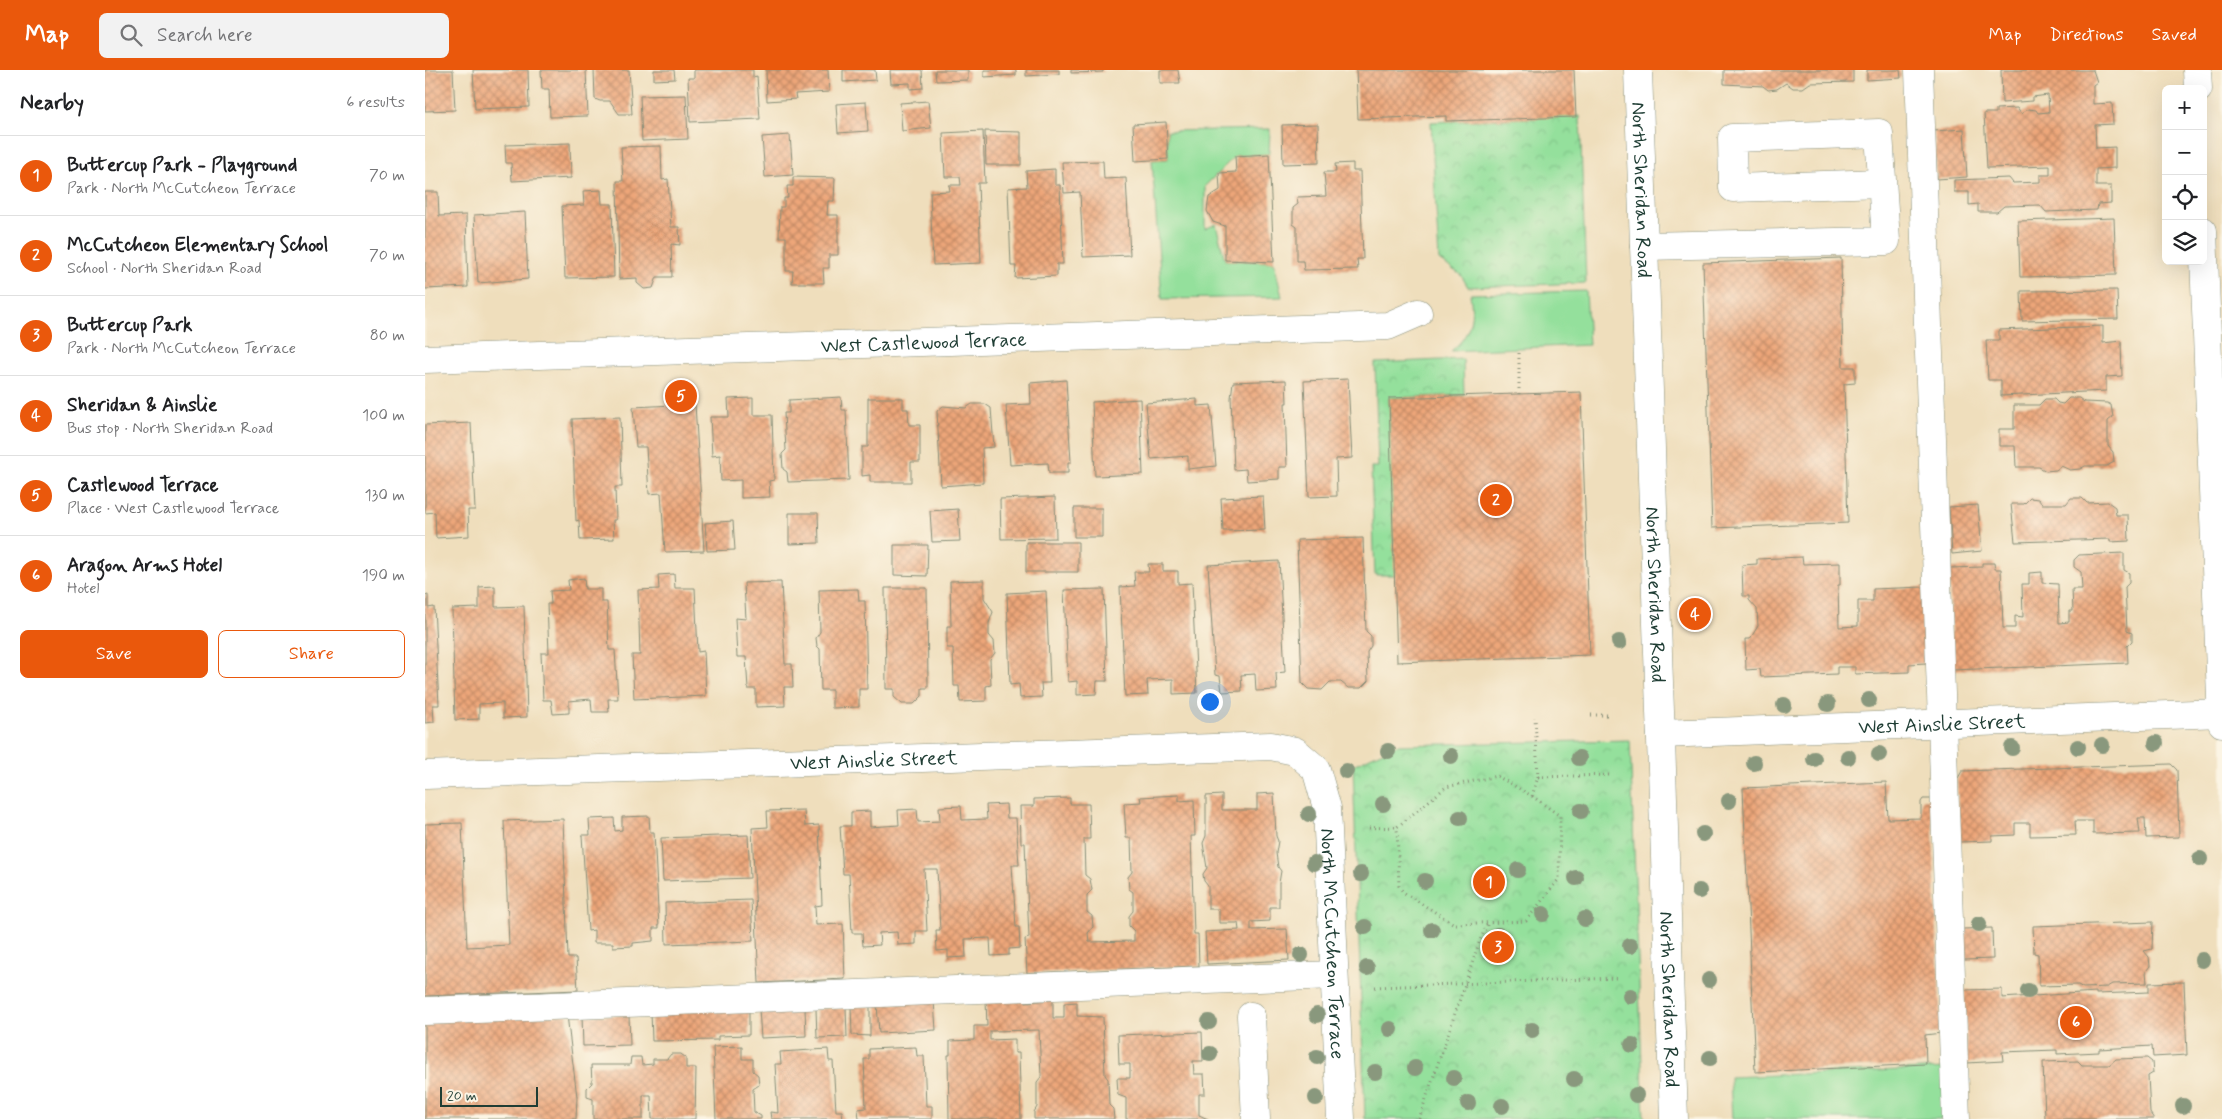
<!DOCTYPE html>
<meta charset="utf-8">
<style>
body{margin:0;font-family:Mynerve,sans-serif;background:#f2f2f2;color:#202124}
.controls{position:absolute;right:15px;top:15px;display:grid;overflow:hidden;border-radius:8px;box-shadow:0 5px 20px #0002}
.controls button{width:45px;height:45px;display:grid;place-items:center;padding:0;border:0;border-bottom:1px solid #e0e0e0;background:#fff;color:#202124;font:25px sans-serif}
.scale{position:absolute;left:15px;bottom:12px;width:98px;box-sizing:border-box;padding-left:5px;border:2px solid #1f3d34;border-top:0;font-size:14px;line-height:18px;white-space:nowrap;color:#1f3d34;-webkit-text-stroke:4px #fcf5e5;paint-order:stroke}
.you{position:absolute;left:784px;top:631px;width:18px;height:18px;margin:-12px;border:4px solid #fff;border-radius:50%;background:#1a73e8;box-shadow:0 0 0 8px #1a73e833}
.badge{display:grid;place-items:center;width:32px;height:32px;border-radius:50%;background:#ea580c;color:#fff;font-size:16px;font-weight:700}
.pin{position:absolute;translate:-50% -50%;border:2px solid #fff;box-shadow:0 1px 5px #0006}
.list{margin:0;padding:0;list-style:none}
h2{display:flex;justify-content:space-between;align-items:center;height:65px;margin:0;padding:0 20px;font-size:21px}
h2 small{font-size:16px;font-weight:400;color:#757577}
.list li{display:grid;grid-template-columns:32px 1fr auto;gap:15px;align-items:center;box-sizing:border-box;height:80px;padding:0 20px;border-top:1px solid #e0e0e0}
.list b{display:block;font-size:19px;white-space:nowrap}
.list p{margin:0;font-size:16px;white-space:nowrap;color:#757577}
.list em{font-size:16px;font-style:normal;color:#757577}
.actions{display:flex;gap:10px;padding:15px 20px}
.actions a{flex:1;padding:11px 0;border:1px solid #ea580c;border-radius:8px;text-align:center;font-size:18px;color:#ea580c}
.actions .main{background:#ea580c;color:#fff}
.icon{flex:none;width:28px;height:28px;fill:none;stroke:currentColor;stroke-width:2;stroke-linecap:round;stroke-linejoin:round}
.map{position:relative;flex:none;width:1797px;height:1049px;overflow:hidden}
header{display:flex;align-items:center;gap:30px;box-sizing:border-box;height:70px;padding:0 25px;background:#ea580c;color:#fff}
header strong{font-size:24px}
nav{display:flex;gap:28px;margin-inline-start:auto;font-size:18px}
.search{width:350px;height:45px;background:#f2f2f2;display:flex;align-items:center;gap:12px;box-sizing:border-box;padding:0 18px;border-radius:8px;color:#757577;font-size:19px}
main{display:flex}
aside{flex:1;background:#fff}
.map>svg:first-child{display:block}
</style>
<header>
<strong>Map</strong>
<div class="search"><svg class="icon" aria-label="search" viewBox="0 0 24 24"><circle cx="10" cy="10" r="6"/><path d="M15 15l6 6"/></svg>Search here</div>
<nav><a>Map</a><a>Directions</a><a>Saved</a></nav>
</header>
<main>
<aside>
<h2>Nearby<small>6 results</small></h2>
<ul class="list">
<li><span class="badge">1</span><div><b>Buttercup Park - Playground</b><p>Park · North McCutcheon Terrace</p></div><em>70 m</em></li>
<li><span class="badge">2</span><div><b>McCutcheon Elementary School</b><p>School · North Sheridan Road</p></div><em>70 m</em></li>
<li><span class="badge">3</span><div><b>Buttercup Park</b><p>Park · North McCutcheon Terrace</p></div><em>80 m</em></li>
<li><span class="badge">4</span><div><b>Sheridan &amp; Ainslie</b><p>Bus stop · North Sheridan Road</p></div><em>100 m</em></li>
<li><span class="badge">5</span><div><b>Castlewood Terrace</b><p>Place · West Castlewood Terrace</p></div><em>130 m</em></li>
<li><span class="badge">6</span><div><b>Aragon Arms Hotel</b><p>Hotel</p></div><em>190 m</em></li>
</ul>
<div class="actions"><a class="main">Save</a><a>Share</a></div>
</aside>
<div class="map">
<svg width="1797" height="1049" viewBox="0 0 1797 1049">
<defs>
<pattern id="park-crowns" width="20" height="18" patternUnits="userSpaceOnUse" patternTransform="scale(1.25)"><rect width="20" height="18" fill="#94e09c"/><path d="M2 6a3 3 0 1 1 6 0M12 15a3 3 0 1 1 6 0" fill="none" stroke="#7fc187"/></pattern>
<pattern id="building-cross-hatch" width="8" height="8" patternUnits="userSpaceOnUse" patternTransform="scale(1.25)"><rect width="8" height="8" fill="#eda679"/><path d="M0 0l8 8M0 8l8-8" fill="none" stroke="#bf8864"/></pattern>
</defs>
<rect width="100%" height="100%" fill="#fcf5e5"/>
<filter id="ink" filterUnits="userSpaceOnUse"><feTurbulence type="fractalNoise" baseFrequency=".02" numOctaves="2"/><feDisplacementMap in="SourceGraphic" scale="10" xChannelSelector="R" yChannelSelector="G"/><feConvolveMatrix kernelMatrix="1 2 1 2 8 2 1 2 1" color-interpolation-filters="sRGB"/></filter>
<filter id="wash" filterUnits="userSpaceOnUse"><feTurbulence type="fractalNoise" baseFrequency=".0096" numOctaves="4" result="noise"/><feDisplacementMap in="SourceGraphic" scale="20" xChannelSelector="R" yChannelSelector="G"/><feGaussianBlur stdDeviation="1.12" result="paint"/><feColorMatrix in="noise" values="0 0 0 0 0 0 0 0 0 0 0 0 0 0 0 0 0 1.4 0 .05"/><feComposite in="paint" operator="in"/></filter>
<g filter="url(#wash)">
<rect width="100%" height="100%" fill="#efdebc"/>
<!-- green -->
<path fill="#94e09c" stroke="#5a8e68" d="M845,59L844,84L810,86L780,116V159L791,154L800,190L849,192L857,227L737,229L727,90L743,89L742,61Z
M1161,221L1164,275L1026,281C1046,265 1049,248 1045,224Z
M1522,998L1523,1049H1307L1305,1007Z"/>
<!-- park -->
<path fill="url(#park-crowns)" stroke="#5a8e68" d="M1155,46L1161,213L1043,217L1036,205L1014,190L1006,52Z
M1038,289L1039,325L964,328L970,505H950L946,397H953L950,293Z
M1205,670L1219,1049H940L928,695L971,675Z"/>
<g id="blocks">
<!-- building -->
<path fill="url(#building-cross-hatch)" d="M0,0H28L30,40L0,41Z
M48,0H103L104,37L50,39Z
M116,0H161L163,46L125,47L124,19H117Z
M169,0H204L207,44H194L185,31H175L170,29Z
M229,0H249L250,9L229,10Z
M269,0H328V7L332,6L335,49L265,52L263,8H269Z
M341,0H403L404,22L370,24L371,29L342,31Z
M418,0H450L451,10L418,12Z
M465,0H497L498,18L485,19V13L466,14Z
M510,0H543V10L511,11Z
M559,0H591V5L559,7Z
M601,0H634V4L601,6Z
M646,0H678V2L646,3Z
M735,0H753L755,13H735Z
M931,0H1149L1151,47L1021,51V46L933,49Z
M1299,0H1428V12L1385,13L1378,18H1368L1361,13L1352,19L1343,20L1338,16L1299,14Z
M1442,0H1475L1476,8L1442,10Z
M1576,0H1668L1672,12L1668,15V34L1687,33L1688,54L1670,55L1671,78L1690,77V98L1671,99V116H1686V133L1673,134L1672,140L1621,142L1615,135L1579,136L1572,142H1553V134L1544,135V122H1529V110L1584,108L1588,113L1615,112V105H1625V96L1562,98L1559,43H1571V39L1592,38L1596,44L1603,39L1611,40L1613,43L1624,42L1623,25L1608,27V31L1577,33Z
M261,25L263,69L217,71L215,26Z
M503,31L506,58L477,61L475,33Z
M441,32L443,61L413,63L411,34Z
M741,52L743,89L710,91L708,54Z
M893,54L894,93L858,94L857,55Z
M1539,59L1542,107L1512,109L1509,61Z
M558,61L560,113H553L556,193L508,195L505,122L525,121L524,115H536L535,107H520L518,63Z
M560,61L596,62V95H561Z
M365,65L368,105L340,107L337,67Z
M145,73L146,108L87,111L86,93H81L80,75Z
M236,76L237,110L243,109L246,157H254L255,175L246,174L247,207H232L228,218L219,219L212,213V208L194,209L192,111H198L196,77Z
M844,84L849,192L800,190V156L788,152L782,141L784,127L795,120L794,103L811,102L810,86Z
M678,91L679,109L701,108L705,185L658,187L655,122L639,123L637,92Z
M928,93V101H935L938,189H932L933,199L879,200L878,191H872V157L868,154V138L873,134L872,127L901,126L899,102H911L910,94Z
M630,99V115H635L638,194H632V206L590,208L591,196H586L583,118L602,117L601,101Z
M368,107L410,108L409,131H403L402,145H413V185H404V198H398L399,213H367L368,201H361V167H354L355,137H359V128H363L362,116H368Z
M176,120L177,134H187L189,207L140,208L137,136L159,135L158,121Z
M0,122H13L14,146L41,145L43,217L0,219Z
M100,142L103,209L53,213L49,145Z
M1689,148L1691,205L1595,207L1593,151Z
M1416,188L1418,297H1430V313L1419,314L1423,453L1287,458L1278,193Z
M1692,220L1693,249L1597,251L1596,221Z
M1678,256V273L1696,271L1697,306L1681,307V321L1576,326V310H1563L1561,270H1574V260Z
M923,309L927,388L911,389L912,426L884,427L879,311Z
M641,310L646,392H643V403H624L623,393L585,395L581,335L606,334L605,313Z
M861,310L862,333H860L862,397H854V409L822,411L821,399L809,400L806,328L808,312Z
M1156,322L1165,585L972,592L964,328Z
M416,327L417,340H421L424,410L363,412L362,402L358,399L357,384L361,380L359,343H364V330Z
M328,328V345H347L349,410L344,411L345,427L316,428V410L296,411L295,385L287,386L285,347H304L303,329Z
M443,328H478V339H483L484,355H495V392H486V412H445V405L437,406V377H443Z
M1644,328H1654L1659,332L1682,333L1686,335L1688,347L1683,351V376L1688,382L1689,392L1682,396H1660L1655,399L1645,400L1636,396L1631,400L1621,401L1614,397H1591L1590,376H1574V359H1589V335H1614L1620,329H1629L1633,333L1638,334Z
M715,329L718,404L670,406L667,332Z
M772,329V336L786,335L791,396L763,399V386L726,389L721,333Z
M270,334L279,481L240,482L236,423L224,424L221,377H211L208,337Z
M547,334H560L566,338L569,377L557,378L558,413L516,416L512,341L518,336L541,338Z
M195,347L197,417H190L191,450H188L189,469L155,470L154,450L151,451L147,349Z
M46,353L50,440H43L44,466L11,468L10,442L0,443V355Z
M838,426L840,460L798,461L796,428Z
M630,427L631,468L576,469L575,429Z
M1605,428L1613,429L1617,434H1641L1646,428H1657L1662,433L1683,432L1690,437L1691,445H1703L1704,471L1685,472V469L1590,472L1586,434H1599Z
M1553,435L1557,481L1527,484L1524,437Z
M649,438H677V467H649Z
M533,439L535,471L507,472L505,441Z
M364,443H393L394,473L364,474Z
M308,451L310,480L282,481L280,453Z
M938,468L941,561L946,566V576L942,582L943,611L936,618H923L916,612H905L897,620L883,619L877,613L872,470Z
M601,472H653V502H601Z
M469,475H503L502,506L469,505Z
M1699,483V500L1704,503V513L1700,517L1702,561L1707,563V571L1702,576L1703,593L1527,600L1524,498L1557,497V493H1569L1570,499H1576L1578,558H1590V546L1598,547L1597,514H1604V503L1617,502V513L1633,514L1634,553L1644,552V541H1648L1647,519H1657L1656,502L1649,497V490L1654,485Z
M1377,487L1378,494L1415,493V515H1413L1414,557L1433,556V531H1448V519L1499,517L1501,593L1484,594V602L1430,604V597H1412V604L1336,607L1335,599L1321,600L1320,569H1325L1333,556L1332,539L1324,530V526H1318L1317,495L1332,494V489Z
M854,491L860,602L851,603L852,620L831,621L830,604L816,605L817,621L797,622L795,606L790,605L783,495Z
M723,494H738V501H753V514L767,513L772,623L748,624V609L722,610L723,625L700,626L695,517L710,516L709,502H724Z
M249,504L250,518H270L273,582L279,581L281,626L209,629L207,585H215L213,520L234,519L233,505Z
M159,508L160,519H176V532H182L184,580H190L193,629H183L184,642H167L166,629L144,631V643L128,644L126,630H118L116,583H124L122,534H126L125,521L144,520L143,510Z
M559,510V528L568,542L564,553V565L569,571L570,583L565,589L566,615L561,616V631L535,632L534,616H529L528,578H522V556H526L525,511Z
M356,512L360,594H367L368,617H359L360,636L331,637V619H323L321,587H312L310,548L321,549L319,513Z
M70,516V537L99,536L102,647L78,648V633L54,634V649L30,650L27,539L54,538V517Z
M460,518H502L503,618H497V626L489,634H477L469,627V619H461Z
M433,519L434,531H440L442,619H434V637L407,638V620H396L395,579L392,576L391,568L395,562L394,520Z
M679,519L682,611H672L671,624L652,625V611L643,612L639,520Z
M621,521L625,613H616L617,627L595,628L594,614L585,615L582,523Z
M3,525V538L9,537L14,635H8L9,652L0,653V526Z
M1746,694L1752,700L1754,767L1721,768L1720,748H1713L1715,763L1668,764V751H1650L1651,765L1605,766V753H1590V765L1567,766V771L1534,772L1532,710L1537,701Z
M1461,712L1463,749L1496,748V732L1498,729H1506L1507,732L1516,963L1500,965L1501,994L1330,1002L1318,718Z
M849,723L851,766L853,771L851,783L853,797L856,801L854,813V837H845V851L826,852V860L862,859L864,890L782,894L780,862L814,860L813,853H794V839H783V816L779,811L778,804L782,798L778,773L781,766V726L797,725V740H832V724Z
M754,725V731L769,730L770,766H766L769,864H773L774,896L602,903L600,869L604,868L600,773H596L595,736H609V729L645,728V734H664L665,769H659L660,805L665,809L667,820L662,825V842L667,846L668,857L663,863L664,872L709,871V861L704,856V846L708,841V822L704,819L703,807L707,802L706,768H701L699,733L716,732L715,727Z
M581,734L582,748H591L594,795H587L591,857H594L595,878L584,879V885L566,886L565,868L540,869L541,887L523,888V880L512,881L511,860H515L512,799H499L502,861H491V874L473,875L472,862L454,863L455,875L438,876L437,863H427L424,804H418L415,756H426V742L445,741V757L474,755L473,740L492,739L493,752L515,751L514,737L536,736L537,750L562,749L561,735Z
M379,740L380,756L394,755L397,835L390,836L391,855L418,854L420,909L334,913L327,758L343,757L342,741Z
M224,746L225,762H229L234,858H228V871L208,873V876L188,877V873H169V860L163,861L157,765H165L164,749L189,748L190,761L197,760V747Z
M138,749L143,888H151L153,920L0,926V754L37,753L42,877L84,875L79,751Z
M323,765L325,808L238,811L236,768Z
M326,830L328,871L241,874L240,833Z
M1728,852L1727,879L1719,881L1724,887L1725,896L1721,901L1722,913L1687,914L1682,917L1658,918L1653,915L1614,916L1613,884L1609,883L1608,856Z
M1567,858L1568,889L1539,890L1538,859Z
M1759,912L1762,985L1728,987L1727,976L1674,979V982L1632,984V980L1577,982L1578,991L1542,993L1539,920L1577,919V928L1671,922V924L1724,922V913Z
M601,929L600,932L628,930V948H639V933L652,932V946L678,947L680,1005L683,1009L684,1035L688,1039L689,1049H609V1042L612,1037V1012L616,1007L614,960L565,961V970L590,969V983H594L596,1049H524L523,985H525V971L549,970V956H562L561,931Z
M509,931L511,960L454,963L452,934Z
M426,936H445V966L427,965Z
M324,938V965L293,966V970L227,971L226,941Z
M380,938L381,966L336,968L334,939Z
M421,938L422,967L392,968L391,939Z
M142,945L152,1027L151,1049H0V950Z
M204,945L205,975L158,976L157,946Z
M777,962L778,991H768L769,1004H779L780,1024H774V1045L783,1049H701V1028L693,1025L692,1008H705V994H694L693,965Z
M317,976V989H328V1001L333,1005L334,1015L328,1019L329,1042L336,1046V1049H291L288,977Z
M491,977L492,986H499L501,1036H507V1049H434L433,1039L441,1038L439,989H444V979Z
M403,979L404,991H408L411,1041H417L418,1049H346L345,1042L353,1043L350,994H356L355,982Z
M246,984H256L261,988V998H271L270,1049H227L226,1025H218V1049H168V1029L162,1027V1018L167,1013L166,995H205L206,987H216L217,995L228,994V989H242Z
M1722,988L1727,992L1728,1003L1723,1006L1725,1043L1729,1049H1620L1618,992L1653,991L1657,995H1684L1691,989Z"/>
</g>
</g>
<g filter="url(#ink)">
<use href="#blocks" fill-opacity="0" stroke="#878e78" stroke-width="1"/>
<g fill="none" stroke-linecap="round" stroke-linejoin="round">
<!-- minor casing -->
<g stroke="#878e78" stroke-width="29">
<g id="minor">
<path d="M1494,0L1531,1049"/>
<path d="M1772,0L1773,19"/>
<path d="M1778,161L1797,653"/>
<path d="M1219,176L1461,171L1454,63L1307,68L1308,118L1457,113"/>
<path id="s1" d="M0,289L963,256L993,243"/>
<path id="s2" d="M1236,664L1797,643"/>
<path id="s3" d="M0,705L846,676L870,681L891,699L902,738L916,1049"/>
<path d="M0,941L909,905"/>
<path d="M826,946L831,1049"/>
</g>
</g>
<!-- major casing -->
<g stroke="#878e78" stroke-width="29">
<g id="major">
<path id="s4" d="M1213,0L1249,1049"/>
</g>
</g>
<!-- path -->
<path stroke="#878e78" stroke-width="3" stroke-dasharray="1 4" stroke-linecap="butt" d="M1094,283V324
M1166,645H1183
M1113,707L1185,705
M1107,726L1135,746L1134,809L1101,851L1029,854L978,822L974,816L972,757L1021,717L1072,706L1107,726L1113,707L1110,647
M944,758L972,757
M950,917L1192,908
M994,1049L1055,870L1063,853"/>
<!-- minor -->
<use href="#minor" stroke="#fff" stroke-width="28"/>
<!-- major -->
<use href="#major" stroke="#fff" stroke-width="28"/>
</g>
<!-- trees -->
<g fill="#89987d">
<circle cx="1194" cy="572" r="8"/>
<circle cx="1444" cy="630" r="8"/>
<circle cx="1403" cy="634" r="8"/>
<circle cx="1359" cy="635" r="8"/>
<circle cx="1731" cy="673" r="8"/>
<circle cx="1677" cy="675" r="8"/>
<circle cx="1653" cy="677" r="8"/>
<circle cx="1587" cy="678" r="8"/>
<circle cx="963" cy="681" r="8"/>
<circle cx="1454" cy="684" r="8"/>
<circle cx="1026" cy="686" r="8"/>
<circle cx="1423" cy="687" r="8"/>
<circle cx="1154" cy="688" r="8"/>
<circle cx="1389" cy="689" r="8"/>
<circle cx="1329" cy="693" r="8"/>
<circle cx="921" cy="701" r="8"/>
<circle cx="1304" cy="731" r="8"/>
<circle cx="958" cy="734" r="8"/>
<circle cx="1156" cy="741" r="8"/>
<circle cx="884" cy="744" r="8"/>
<circle cx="1035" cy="748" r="8"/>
<circle cx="1278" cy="764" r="8"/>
<circle cx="1775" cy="789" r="8"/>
<circle cx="889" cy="793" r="8"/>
<circle cx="1093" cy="800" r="8"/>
<circle cx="936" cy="804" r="8"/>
<circle cx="1151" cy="808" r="8"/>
<circle cx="1000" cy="811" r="8"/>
<circle cx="1274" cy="821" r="8"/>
<circle cx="1118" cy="844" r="8"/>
<circle cx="1160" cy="849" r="8"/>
<circle cx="1554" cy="854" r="8"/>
<circle cx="940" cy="857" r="8"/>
<circle cx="1007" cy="860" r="8"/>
<circle cx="1073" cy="865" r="8"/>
<circle cx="1205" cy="876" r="8"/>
<circle cx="876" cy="885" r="8"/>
<circle cx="1777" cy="890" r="8"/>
<circle cx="942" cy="898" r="8"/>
<circle cx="1284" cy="910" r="8"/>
<circle cx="1603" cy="921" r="8"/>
<circle cx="1205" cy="926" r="8"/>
<circle cx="892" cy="945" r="8"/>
<circle cx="784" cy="952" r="8"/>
<circle cx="965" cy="959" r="8"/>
<circle cx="1107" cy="960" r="8"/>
<circle cx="1207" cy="975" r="8"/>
<circle cx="785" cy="984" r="8"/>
<circle cx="892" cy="987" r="8"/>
<circle cx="1285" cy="988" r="8"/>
<circle cx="990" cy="998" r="8"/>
<circle cx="950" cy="1002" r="8"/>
<circle cx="1029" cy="1008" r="8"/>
<circle cx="1149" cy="1009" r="8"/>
<circle cx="1211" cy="1025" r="8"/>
<circle cx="891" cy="1028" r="8"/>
<circle cx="1043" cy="1033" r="8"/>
<circle cx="1077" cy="1036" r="8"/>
<circle cx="1758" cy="1036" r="8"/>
</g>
</g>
<g text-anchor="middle" stroke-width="4" stroke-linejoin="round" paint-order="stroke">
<!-- street labels -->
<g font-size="20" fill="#1f3d34" stroke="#fcf5e5">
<text dy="7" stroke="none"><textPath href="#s4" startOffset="120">North Sheridan Road</textPath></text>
<text dy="7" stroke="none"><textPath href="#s1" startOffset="499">West Castlewood Terrace</textPath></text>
<text dy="7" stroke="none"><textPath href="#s4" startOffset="525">North Sheridan Road</textPath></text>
<text dy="7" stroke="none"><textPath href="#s2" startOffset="281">West Ainslie Street</textPath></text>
<text dy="7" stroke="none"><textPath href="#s3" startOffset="449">West Ainslie Street</textPath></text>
<text dy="7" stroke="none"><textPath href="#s3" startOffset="1075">North McCutcheon Terrace</textPath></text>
<text dy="7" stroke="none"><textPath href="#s4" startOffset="930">North Sheridan Road</textPath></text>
</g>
</g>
</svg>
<div class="controls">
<button>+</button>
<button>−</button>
<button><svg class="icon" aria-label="locate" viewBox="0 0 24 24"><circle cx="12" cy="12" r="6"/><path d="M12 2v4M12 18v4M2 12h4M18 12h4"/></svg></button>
<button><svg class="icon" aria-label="layers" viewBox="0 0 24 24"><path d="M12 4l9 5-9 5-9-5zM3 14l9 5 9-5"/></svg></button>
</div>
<div class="scale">20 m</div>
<div class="you"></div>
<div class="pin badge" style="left:1064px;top:812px">1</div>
<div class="pin badge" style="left:1071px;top:430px">2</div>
<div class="pin badge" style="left:1073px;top:877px">3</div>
<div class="pin badge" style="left:1270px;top:544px">4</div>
<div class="pin badge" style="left:256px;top:326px">5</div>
<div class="pin badge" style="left:1651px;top:952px">6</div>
</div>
</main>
